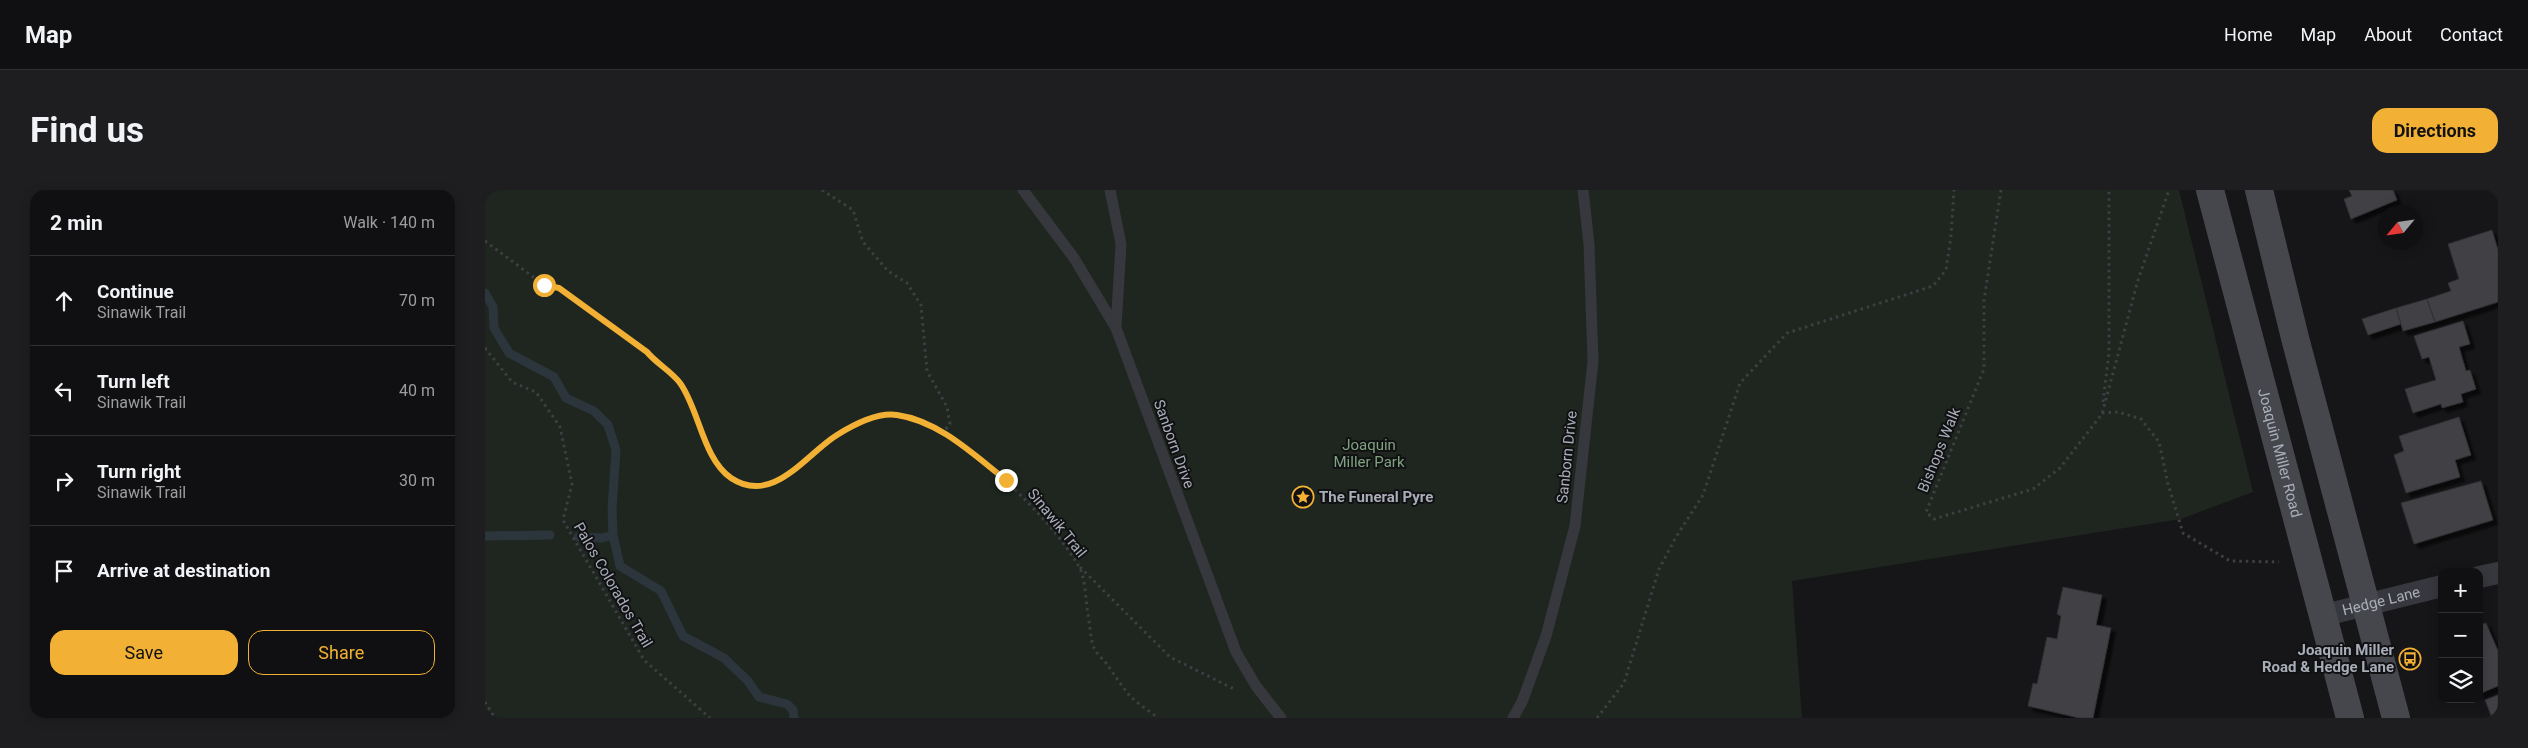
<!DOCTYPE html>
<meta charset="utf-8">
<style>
body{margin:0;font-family:Roboto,sans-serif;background:#1e1e20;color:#f1f3f6}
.controls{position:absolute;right:15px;bottom:15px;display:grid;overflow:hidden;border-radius:10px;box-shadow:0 2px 12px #0003}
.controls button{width:45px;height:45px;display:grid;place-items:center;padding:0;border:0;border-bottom:1px solid #303032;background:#101012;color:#f1f3f6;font:25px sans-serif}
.compass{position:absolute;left:1893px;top:15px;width:45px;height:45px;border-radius:50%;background:#101012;box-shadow:0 2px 12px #0003;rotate:241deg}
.stop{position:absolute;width:15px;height:15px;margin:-11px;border:4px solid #f2b134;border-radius:50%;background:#fff}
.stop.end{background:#f2b134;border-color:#fff;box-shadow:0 1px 5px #0008}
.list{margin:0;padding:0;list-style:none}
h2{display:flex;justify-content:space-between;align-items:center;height:65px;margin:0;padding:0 20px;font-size:21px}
h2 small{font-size:16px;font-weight:400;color:#9c9d9f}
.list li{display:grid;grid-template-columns:32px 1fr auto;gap:15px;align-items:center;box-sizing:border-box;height:90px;padding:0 20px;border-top:1px solid #303032}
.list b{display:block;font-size:19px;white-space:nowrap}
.list p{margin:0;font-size:16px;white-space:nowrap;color:#9c9d9f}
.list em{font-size:16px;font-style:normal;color:#9c9d9f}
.actions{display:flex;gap:10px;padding:15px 20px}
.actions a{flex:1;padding:11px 0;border:1px solid #f2b134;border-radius:15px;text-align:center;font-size:18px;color:#f2b134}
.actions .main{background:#f2b134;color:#111}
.icon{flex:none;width:28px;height:28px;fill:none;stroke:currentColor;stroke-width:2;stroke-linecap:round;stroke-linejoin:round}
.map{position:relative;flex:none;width:2013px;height:528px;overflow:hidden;border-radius:15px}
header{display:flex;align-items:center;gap:30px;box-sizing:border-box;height:70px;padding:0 25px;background:#101012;border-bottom:1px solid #303032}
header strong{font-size:24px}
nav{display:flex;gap:28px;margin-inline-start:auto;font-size:18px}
.intro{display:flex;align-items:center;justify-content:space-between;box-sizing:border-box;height:120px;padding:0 30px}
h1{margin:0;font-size:35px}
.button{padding:12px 22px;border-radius:15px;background:#f2b134;color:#111;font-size:18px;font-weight:700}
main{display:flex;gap:30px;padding:0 30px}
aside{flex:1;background:#101012;border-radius:15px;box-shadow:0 2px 12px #0003}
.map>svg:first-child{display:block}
</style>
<header>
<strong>Map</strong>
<nav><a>Home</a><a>Map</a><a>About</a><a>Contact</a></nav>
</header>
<div class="intro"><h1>Find us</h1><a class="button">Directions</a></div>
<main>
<aside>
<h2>2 min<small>Walk · 140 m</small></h2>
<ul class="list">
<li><svg class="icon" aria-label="ahead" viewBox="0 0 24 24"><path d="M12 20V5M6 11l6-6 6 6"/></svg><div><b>Continue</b><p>Sinawik Trail</p></div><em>70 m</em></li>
<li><svg class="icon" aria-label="left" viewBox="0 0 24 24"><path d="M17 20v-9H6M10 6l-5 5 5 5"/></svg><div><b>Turn left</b><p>Sinawik Trail</p></div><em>40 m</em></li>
<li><svg class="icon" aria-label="right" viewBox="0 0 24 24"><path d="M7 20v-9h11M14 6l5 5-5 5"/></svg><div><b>Turn right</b><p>Sinawik Trail</p></div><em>30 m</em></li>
<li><svg class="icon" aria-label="arrive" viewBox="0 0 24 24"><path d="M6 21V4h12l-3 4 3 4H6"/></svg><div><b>Arrive at destination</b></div></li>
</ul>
<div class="actions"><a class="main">Save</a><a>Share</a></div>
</aside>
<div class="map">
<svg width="2013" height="528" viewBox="0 0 2013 528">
<defs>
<filter id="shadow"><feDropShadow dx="4.5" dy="4.5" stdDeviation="1" flood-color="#0009"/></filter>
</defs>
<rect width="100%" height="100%" fill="#161618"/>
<!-- green -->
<path fill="#1e261f" d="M0,0H1694L1768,302L1696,329L1307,391L1317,528H0Z"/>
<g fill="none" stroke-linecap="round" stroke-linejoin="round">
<!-- stream -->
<path stroke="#2c353c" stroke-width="9" d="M0,103L8,117L9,138L24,163L69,187L81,208L109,221L123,235L131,260L127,319L128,345L135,376L176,401L198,446L239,468L263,491L274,507L302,514L308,520L309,528
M0,346L65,345
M93,347L117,348L128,345"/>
</g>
<!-- building -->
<path fill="#404145" stroke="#303034" filter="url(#shadow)" d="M1864,0H1908L1912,10L1866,29L1859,9L1867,6Z
M2007,40L2013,60V112L1950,132L1942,109L1966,101L1963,93L1974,89L1963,54Z
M1942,109L1950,132L1918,141L1911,118Z
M1911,118L1916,134L1883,145L1877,129Z
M1978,131L1985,154L1974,157L1981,181L1985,180L1991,199L1976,204L1978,212L1957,218L1956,214L1928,223L1920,199L1951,190L1944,167L1937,169L1929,146Z
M1974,227L1986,265L1970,270L1975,287L1921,303L1909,265L1919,261L1914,246Z
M1996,291L2008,330L1929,354L1916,313Z
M1578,397L1617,405L1611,435L1626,438L1608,528H1594L1543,516L1548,493L1552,494L1562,447L1572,449L1576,426L1572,424Z
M2001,433L2013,461V496L1994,504V435Z
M2013,505V528H2007L2000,510Z"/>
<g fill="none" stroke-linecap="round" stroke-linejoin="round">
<!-- path -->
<path stroke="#3d3f44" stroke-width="3" stroke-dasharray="2.5 4" stroke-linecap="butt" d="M337,0L368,20L378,52L403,81L422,93L436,115L442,181L462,217L465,234L458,242
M1516,0L1499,110V179L1441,322L1449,329L1548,299L1575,278L1617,224L1653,90L1684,0
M0,51L59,95L74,98L161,162C171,173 188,183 195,193C217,226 219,289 266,296C319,304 360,198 436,231C487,253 565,327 593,375C601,387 600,409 603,424C605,434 605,448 609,458C611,463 617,468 621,473C629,484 637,497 646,507C654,515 665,521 673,528
M0,158L27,192L51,202L75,237L87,294L78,330L159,470L225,528
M1618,212L1624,163V0
M1617,223L1633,222L1656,229L1674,252L1683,294L1698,343L1745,371L1794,372
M595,377L685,467L749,499
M0,512L10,528
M1112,528L1139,493L1174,379L1191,347L1218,305L1255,193L1302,143L1448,96L1461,80L1466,46L1469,0"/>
<!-- lane -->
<path stroke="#37383d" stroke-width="11" d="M538,0L589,68L631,138L751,462L771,496L796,528
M625,0L636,54L631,138
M1028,528L1037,512L1061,446L1090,336L1108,171L1104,54L1098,0"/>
<!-- street -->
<g stroke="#37383d" stroke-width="22">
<path d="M1994,387L2013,383"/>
<path id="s1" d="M1836,426L1957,396"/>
</g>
<!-- secondary -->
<g stroke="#45474d" stroke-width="28">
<path id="s2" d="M1725,0L1865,528"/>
<path d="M1774,0L1810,148L1911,528"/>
</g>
</g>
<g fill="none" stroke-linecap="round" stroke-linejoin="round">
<!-- route -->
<path stroke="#f2b134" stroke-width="6" d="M59,95L74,98L162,162C171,173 187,182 195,193C214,219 218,269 246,288C288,316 321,264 352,245C368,235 393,222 412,225C454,231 489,265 521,290"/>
</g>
<!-- icons -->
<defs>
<g id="sight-ring" transform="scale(1.125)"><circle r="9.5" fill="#111113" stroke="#f2b134" stroke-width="1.5"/><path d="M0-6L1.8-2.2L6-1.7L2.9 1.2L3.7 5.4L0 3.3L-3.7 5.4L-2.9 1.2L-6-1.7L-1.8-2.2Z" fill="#f2b134"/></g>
<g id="bus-ring" transform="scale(1.125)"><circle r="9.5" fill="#111113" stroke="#f2b134" stroke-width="1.5"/><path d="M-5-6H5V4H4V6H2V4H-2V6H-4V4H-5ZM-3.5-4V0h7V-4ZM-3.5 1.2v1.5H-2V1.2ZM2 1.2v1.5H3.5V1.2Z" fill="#f2b134"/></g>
</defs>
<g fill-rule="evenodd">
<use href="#sight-ring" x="818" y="307"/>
<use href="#bus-ring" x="1925" y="469"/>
</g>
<g text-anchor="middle" stroke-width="4" stroke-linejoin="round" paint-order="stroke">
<!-- street labels -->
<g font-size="15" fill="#a8adb8" stroke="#111113">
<text transform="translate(689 254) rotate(70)" y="5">Sanborn Drive</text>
<text transform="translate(1454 260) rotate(-68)" y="5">Bishops Walk</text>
<text dy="5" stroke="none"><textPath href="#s2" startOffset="272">Joaquin Miller Road</textPath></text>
<text transform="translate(1082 267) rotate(-84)" y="5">Sanborn Drive</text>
<text transform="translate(572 333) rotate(51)" y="5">Sinawik Trail</text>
<text transform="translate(128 395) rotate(60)" y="5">Palos Colorados Trail</text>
<text dy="5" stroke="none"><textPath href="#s1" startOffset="62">Hedge Lane</textPath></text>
</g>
<!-- park labels -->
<g font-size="15" fill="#7fa381" stroke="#111113">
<text x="884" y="260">Joaquin<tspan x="884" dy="17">Miller Park</tspan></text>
</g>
<!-- poi labels -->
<g font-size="15" font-weight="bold" fill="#a8adb8" stroke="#111113" text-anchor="start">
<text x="834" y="312">The Funeral Pyre</text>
<text x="1909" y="465" text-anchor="end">Joaquin Miller<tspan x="1909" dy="17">Road &amp; Hedge Lane</tspan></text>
</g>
</g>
</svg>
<div class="controls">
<button>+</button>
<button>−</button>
<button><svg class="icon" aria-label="layers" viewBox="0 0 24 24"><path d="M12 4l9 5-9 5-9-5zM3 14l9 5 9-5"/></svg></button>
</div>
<svg class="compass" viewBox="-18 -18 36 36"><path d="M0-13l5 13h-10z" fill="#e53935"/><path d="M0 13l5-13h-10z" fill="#9c9d9f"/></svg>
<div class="stop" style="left:59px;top:95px"></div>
<div class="stop end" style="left:521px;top:290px"></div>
</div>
</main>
